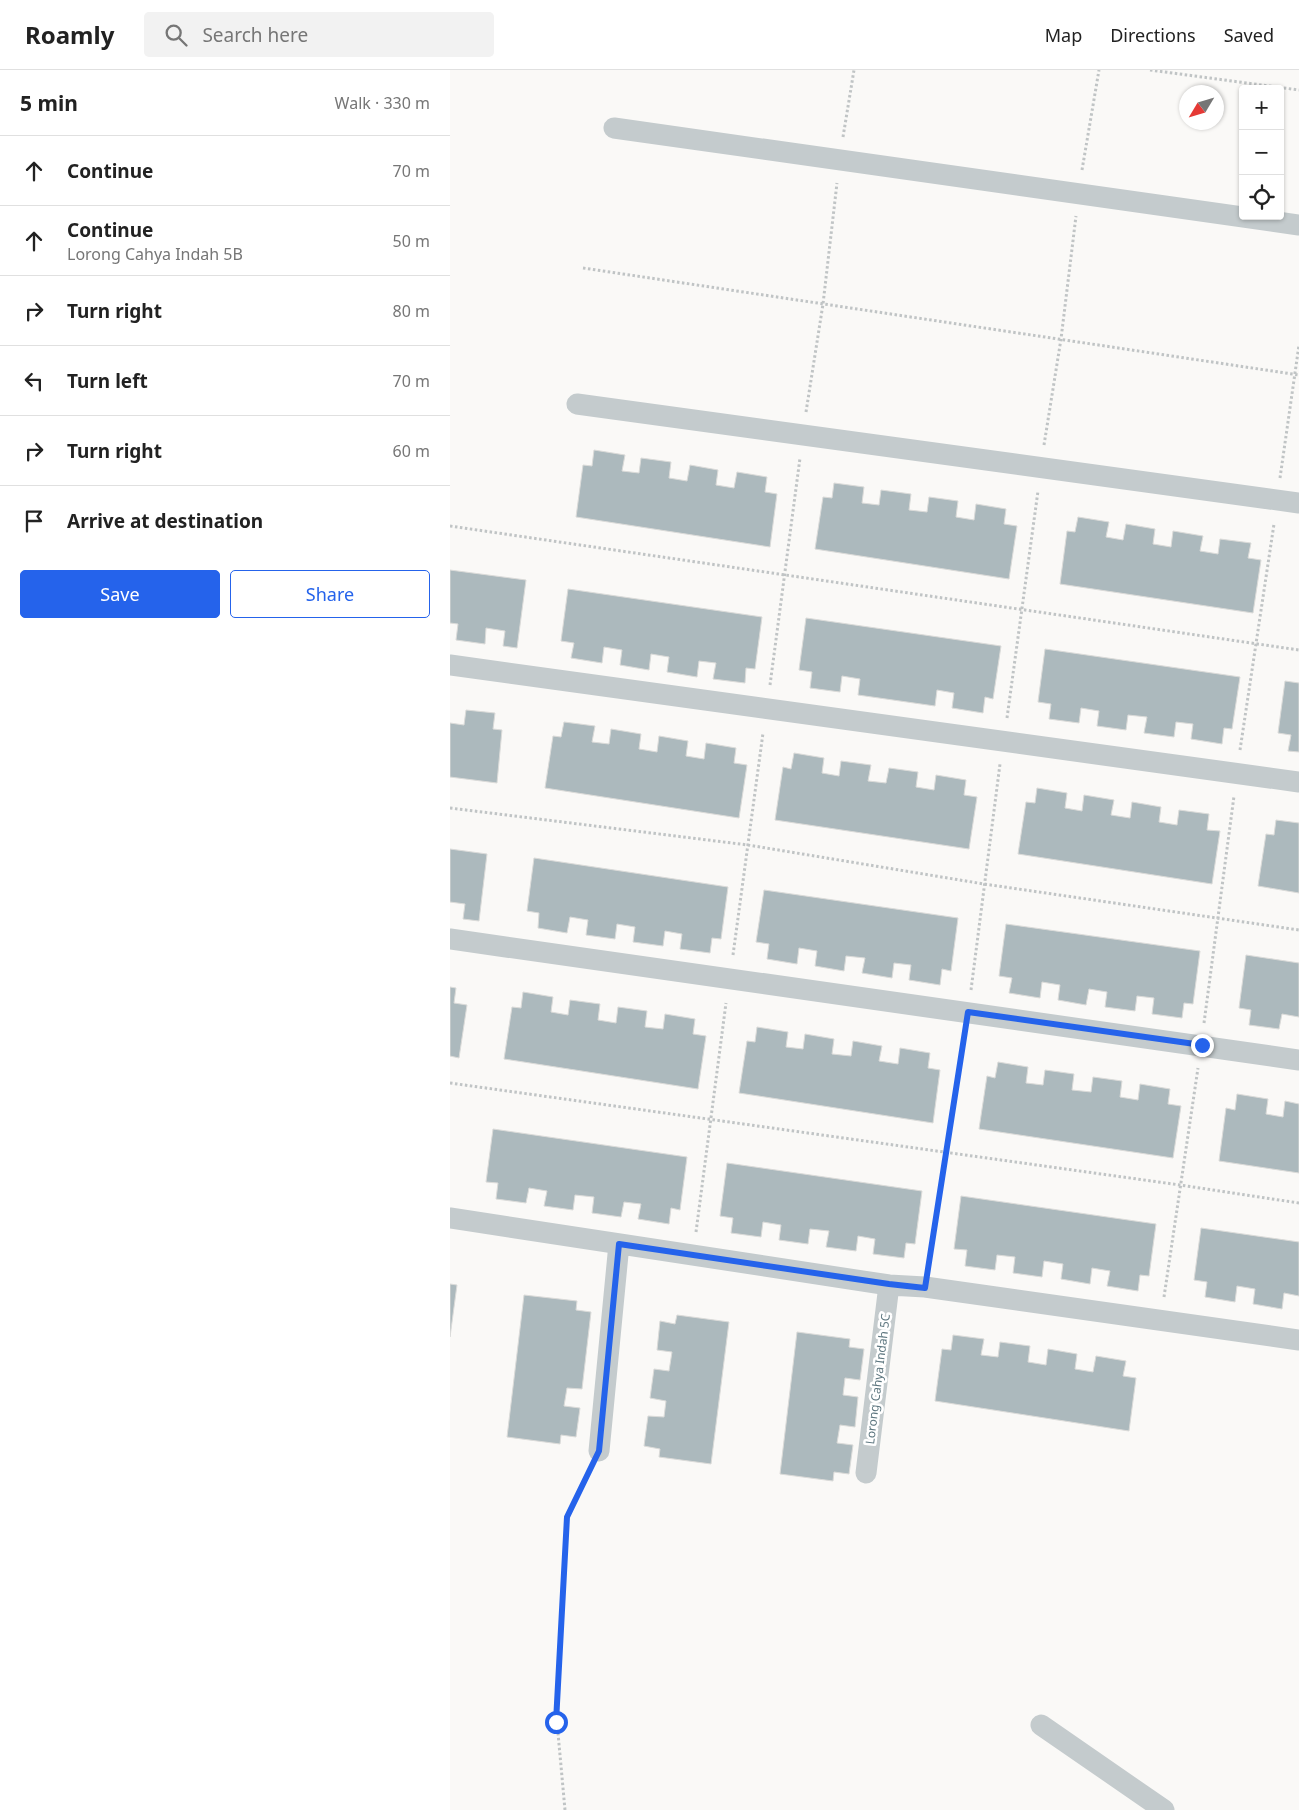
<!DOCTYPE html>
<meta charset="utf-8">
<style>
body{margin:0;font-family:"Noto Sans",sans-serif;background:#f2f2f2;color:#222}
.controls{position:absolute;right:15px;top:15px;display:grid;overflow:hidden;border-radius:5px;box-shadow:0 1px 4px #0004}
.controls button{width:45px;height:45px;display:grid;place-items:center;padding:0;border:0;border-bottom:1px solid #e0e0e0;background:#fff;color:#222;font:25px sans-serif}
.compass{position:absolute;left:729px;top:15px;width:45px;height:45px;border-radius:50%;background:#fff;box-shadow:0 1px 4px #0004;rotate:232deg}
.stop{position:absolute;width:15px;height:15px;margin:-11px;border:4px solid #2563eb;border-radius:50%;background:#fff}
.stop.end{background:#2563eb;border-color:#fff;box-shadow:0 1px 5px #0008}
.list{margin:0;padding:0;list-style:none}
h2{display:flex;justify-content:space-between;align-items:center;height:65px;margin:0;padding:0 20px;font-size:21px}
h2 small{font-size:16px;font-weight:400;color:#767676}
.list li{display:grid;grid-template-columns:32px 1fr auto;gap:15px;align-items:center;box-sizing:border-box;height:70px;padding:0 20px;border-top:1px solid #e0e0e0}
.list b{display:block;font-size:19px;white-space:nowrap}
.list p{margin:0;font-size:16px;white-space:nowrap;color:#767676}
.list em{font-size:16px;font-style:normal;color:#767676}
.actions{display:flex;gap:10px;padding:15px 20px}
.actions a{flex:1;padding:11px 0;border:1px solid #2563eb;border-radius:5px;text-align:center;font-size:18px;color:#2563eb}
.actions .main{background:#2563eb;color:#fff}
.icon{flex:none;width:28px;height:28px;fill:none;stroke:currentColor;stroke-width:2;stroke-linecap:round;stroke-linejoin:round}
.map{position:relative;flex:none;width:849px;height:1740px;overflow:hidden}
header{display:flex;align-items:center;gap:30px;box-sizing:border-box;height:70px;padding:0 25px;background:#fff;border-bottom:1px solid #e0e0e0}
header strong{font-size:24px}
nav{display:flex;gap:28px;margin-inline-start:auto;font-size:18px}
.search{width:350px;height:45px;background:#f2f2f2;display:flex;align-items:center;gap:12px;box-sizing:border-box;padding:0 18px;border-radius:5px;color:#767676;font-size:19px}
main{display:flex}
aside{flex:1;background:#fff}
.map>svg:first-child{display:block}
</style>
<header>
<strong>Roamly</strong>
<div class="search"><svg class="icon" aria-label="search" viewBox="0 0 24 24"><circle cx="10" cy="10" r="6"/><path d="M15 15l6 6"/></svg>Search here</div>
<nav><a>Map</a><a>Directions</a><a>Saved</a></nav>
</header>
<main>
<aside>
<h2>5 min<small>Walk · 330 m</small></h2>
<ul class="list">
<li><svg class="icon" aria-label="ahead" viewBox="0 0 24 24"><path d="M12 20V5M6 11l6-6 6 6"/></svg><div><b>Continue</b></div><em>70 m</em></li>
<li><svg class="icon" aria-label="ahead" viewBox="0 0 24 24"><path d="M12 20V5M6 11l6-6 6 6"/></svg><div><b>Continue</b><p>Lorong Cahya Indah 5B</p></div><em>50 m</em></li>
<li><svg class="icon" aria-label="right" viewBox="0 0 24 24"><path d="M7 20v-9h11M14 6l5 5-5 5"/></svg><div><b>Turn right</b></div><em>80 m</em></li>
<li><svg class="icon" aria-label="left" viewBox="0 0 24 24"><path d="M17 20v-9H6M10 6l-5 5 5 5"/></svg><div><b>Turn left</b></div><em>70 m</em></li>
<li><svg class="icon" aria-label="right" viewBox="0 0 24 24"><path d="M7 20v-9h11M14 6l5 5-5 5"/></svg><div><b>Turn right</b></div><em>60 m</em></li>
<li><svg class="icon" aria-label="arrive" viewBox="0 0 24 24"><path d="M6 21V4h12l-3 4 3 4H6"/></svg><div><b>Arrive at destination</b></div></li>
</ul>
<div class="actions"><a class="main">Save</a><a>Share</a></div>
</aside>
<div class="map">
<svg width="849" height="1740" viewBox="0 0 849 1740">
<rect width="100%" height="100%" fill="#faf9f7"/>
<!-- building -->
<path fill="#acb9bd" stroke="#dbdbd9" d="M144,380L175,385L172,401L189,403L191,388L221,392L219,408L237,411L240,395L268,400L266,415L284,418L287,402L317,407L315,422L327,424L320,477L126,447L133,395L142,396Z
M384,413L414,417L412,433L429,435L431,420L461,424L459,440L477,442L479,427L508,431L506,447L524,450L526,434L556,439L554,454L567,456L559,509L365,479L373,427L382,428Z
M628,447L659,452L656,467L673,470L676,454L705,459L703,474L721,477L723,461L753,466L750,481L768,484L770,469L801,473L798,488L811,490L803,543L610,514L617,461L625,462Z
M0,500L76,510L67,578L53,576L55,561L36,558L35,574L6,570L8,554L0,553Z
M118,519L312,547L305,599L296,598L295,613L263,609L266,593L249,591L247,607L217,602L219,587L201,584L199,600L170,595L172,580L154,577L152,593L121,588L124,573L111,571Z
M356,548L551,576L543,629L535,627L533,643L502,638L504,623L487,620L485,636L408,625L410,609L392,606L390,622L360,618L362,602L349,600Z
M595,579L790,607L782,659L774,658L772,674L741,669L743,654L726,652L724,667L694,663L697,647L678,645L676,660L647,656L649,641L631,638L629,653L599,649L601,634L588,632Z
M835,611L849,613V682L838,681L841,665L828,663Z
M16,640L45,643L43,659L52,660L47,713L0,707V653L14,655Z
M114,652L145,656L142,672L159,674L161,659L191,664L189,679L207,682L209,666L238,671L236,686L254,689L256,673L286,678L284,693L297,695L289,748L95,718L103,666L111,667Z
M344,683L374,688L372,703L389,706L391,691L421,695L418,711L436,713L439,698L468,702L466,717L484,720L486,705L516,710L514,725L527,727L519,779L325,750L333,697L341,699Z
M587,718L617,723L615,738L632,741L634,725L664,730L661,745L680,748L682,732L711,737L709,752L727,755L729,740L759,744L757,760L770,761L762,814L568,784L576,732L585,733Z
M826,750L849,753V823L808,816L816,764L824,765Z
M0,779L37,784L29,851L13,849L15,834L0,832Z
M84,788L278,817L271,869L262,868L260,883L230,879L232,864L215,861L213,876L183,872L185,857L167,854L165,869L136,865L138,850L120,847L117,863L88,858L89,843L77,841Z
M314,820L508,848L501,901L492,899L490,915L459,910L461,895L444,893L442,908L412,903L415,888L396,886L394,901L365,896L367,881L349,878L347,894L317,889L319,874L306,872Z
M556,854L750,881L743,934L734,933L732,948L702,944L704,928L687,926L685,941L655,937L657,922L639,919L636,935L608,930L610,915L592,912L590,928L559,923L562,908L549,906Z
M796,885L849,893V947L832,944L829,959L799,955L801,940L789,938Z
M0,917L6,918L4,933L17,935L9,988L0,986Z
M73,922L103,927L101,942L118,945L120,930L150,934L148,950L166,953L168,937L197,941L195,957L213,959L215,944L245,949L243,964L256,966L248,1019L54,989L62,937L71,938Z
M307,957L338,962L336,977L353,979L355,964L384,969L382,984L401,986L403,971L432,976L429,991L448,994L450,978L480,983L478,998L490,1000L483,1053L289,1023L297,971L305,972Z
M548,992L578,997L576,1013L593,1015L595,1000L624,1004L622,1020L641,1022L643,1007L672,1011L670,1027L688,1030L690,1014L720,1019L718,1034L731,1036L723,1088L529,1059L537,1006L545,1008Z
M787,1024L818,1029L816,1044L833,1047L835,1031L849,1034V1103L769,1091L776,1038L785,1040Z
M43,1059L237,1087L230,1140L221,1138L219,1154L188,1149L191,1134L174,1132L171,1147L142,1143L144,1127L125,1125L123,1140L94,1136L97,1121L79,1118L76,1133L46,1129L48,1113L36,1112Z
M277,1093L472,1121L465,1174L456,1173L454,1188L423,1184L425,1169L408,1166L406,1181L376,1177L379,1161L360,1159L358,1174L329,1170L331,1155L313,1152L311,1167L281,1163L283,1148L270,1146Z
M511,1126L706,1154L699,1206L690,1205L688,1221L657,1216L660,1201L642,1198L640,1214L611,1209L613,1194L594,1191L592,1207L563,1203L565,1187L547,1185L545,1200L515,1196L517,1180L504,1179Z
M751,1158L849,1172V1226L834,1223L832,1239L803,1234L805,1219L787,1216L785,1232L755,1227L757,1212L744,1210Z
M0,1214L7,1215L0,1267Z
M74,1225L127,1231L126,1240L141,1242L132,1319L117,1318L114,1336L130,1338L126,1367L111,1365L110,1374L57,1367Z
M227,1245L279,1252L261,1394L209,1387L210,1379L194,1376L198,1346L214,1347L216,1331L200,1328L204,1299L219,1301L222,1282L207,1280L210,1251L225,1254Z
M347,1262L400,1269L399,1277L414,1279L410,1310L395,1308L393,1325L408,1327L405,1357L390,1355L387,1373L403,1375L399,1404L384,1402L383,1411L330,1404Z
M503,1265L534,1269L531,1285L548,1287L550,1272L580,1276L578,1292L596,1295L598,1279L627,1284L625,1299L643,1302L646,1286L676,1291L673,1306L686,1308L679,1361L485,1331L492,1279L501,1280Z"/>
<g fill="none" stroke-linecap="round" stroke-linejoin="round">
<!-- path -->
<path stroke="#c0c4c5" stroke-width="3" stroke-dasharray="2.5 2.5" stroke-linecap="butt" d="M700,0L849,20
M393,67L404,0
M632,100L649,0
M133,198L849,305
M356,342L373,234L387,113
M594,375L611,269L626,146
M830,408L849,275
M0,456L849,580
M320,615L350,388
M557,648L588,421
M790,680L824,454
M0,738L298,775L534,814L849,860
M283,885L313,663
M521,920L550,694
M754,953L784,726
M0,1013L730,1115L849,1133
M246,1162L276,933
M479,1195L515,966
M714,1227L748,998
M115,1740L107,1652L117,1447L139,1401"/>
<!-- street -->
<path stroke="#c4cbcd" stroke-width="21" d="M164,58L849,155
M127,334L849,433
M0,595L849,712
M0,869L849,990
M0,1148L439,1215L475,1217L849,1270
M149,1381L169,1174
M416,1403L439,1215
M591,1655L714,1740"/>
</g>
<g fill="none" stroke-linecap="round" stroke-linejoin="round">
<!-- route -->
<path stroke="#2563eb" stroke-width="6" d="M106,1652L117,1447L149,1381L169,1174L439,1214L475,1218L518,942L752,975"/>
</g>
<g text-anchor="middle" stroke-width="5" stroke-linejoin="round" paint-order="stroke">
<!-- street labels -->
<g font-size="12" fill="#5d767f" stroke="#fff">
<text transform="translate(428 1309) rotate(-83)" y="4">Lorong Cahya Indah 5C</text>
</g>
</g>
</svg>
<div class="controls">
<button>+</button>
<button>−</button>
<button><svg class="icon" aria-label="locate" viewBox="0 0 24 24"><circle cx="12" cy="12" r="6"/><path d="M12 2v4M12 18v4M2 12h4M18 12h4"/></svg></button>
</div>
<svg class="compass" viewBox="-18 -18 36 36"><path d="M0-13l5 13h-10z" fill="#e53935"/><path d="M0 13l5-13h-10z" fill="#767676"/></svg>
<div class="stop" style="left:106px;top:1652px"></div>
<div class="stop end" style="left:752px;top:975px"></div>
</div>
</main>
